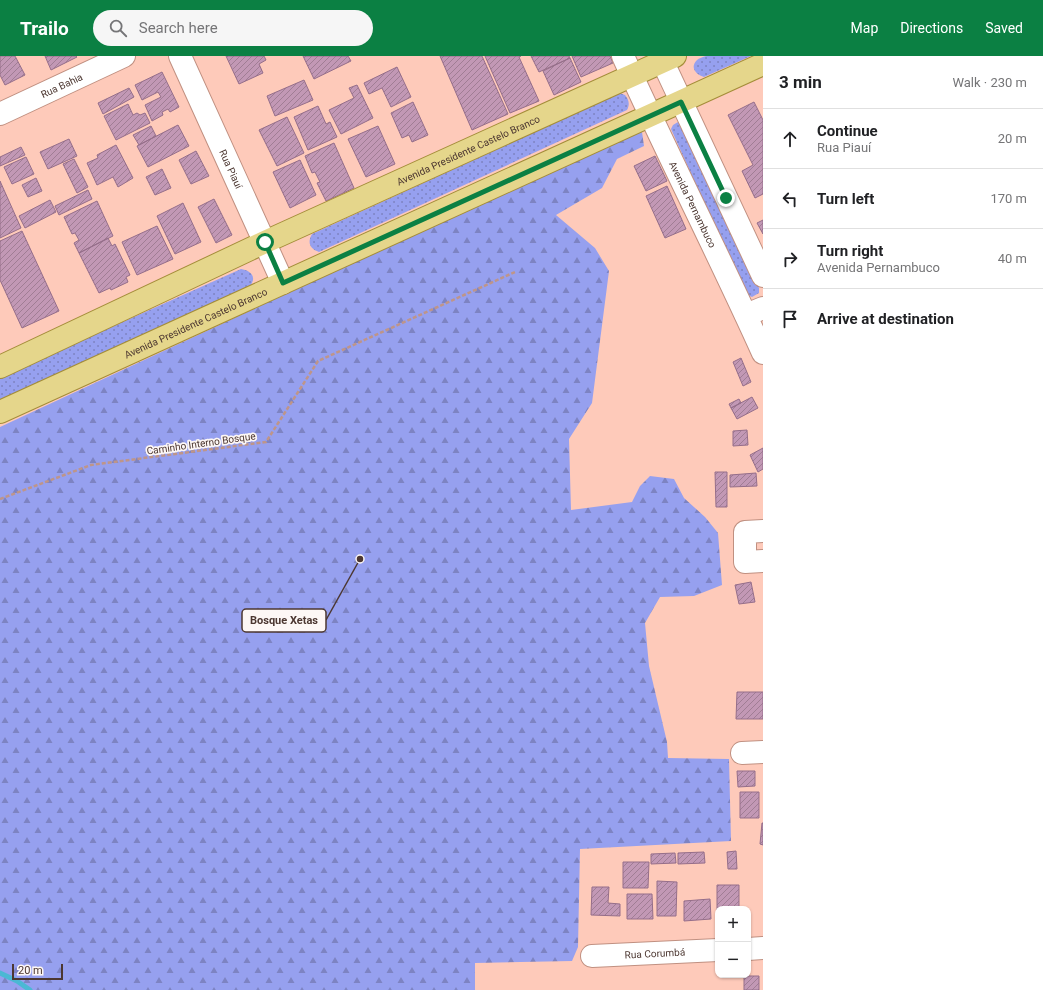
<!DOCTYPE html>
<meta charset="utf-8">
<style>
body{margin:0;font-family:Roboto,sans-serif;background:#f6f6f6;color:#202124}
.controls{position:absolute;right:12px;bottom:12px;display:grid;overflow:hidden;border-radius:8px;box-shadow:0 1px 3px #0004}
.controls button{width:36px;height:36px;display:grid;place-items:center;padding:0;border:0;border-bottom:1px solid #e0e0e0;background:#fff;color:#202124;font:20px sans-serif}
.scale{position:absolute;left:12px;bottom:10px;width:51px;box-sizing:border-box;padding-left:4px;border:2px solid #4c3731;border-top:0;font-size:11px;line-height:14px;white-space:nowrap;color:#4c3731;-webkit-text-stroke:3px #fdf7f5;paint-order:stroke}
.stop{position:absolute;width:12px;height:12px;margin:-9px;border:3px solid #0b8043;border-radius:50%;background:#fff}
.stop.end{background:#0b8043;border-color:#fff;box-shadow:0 1px 4px #0008}
.list{margin:0;padding:0;list-style:none}
h2{display:flex;justify-content:space-between;align-items:center;height:52px;margin:0;padding:0 16px;font-size:17px}
h2 small{font-size:13px;font-weight:400;color:#757577}
.list li{display:grid;grid-template-columns:26px 1fr auto;gap:12px;align-items:center;box-sizing:border-box;height:60px;padding:0 16px;border-top:1px solid #e0e0e0}
.list b{display:block;font-size:15px;white-space:nowrap}
.list p{margin:0;font-size:13px;white-space:nowrap;color:#757577}
.list em{font-size:13px;font-style:normal;color:#757577}
.icon{flex:none;width:22px;height:22px;fill:none;stroke:currentColor;stroke-width:2;stroke-linecap:round;stroke-linejoin:round}
.map{position:relative;flex:none;width:763px;height:934px;overflow:hidden}
header{display:flex;align-items:center;gap:24px;box-sizing:border-box;height:56px;padding:0 20px;background:#0b8043;color:#fff}
header strong{font-size:19px}
nav{display:flex;gap:22px;margin-inline-start:auto;font-size:14px}
.search{width:280px;height:36px;background:#f6f6f6;display:flex;align-items:center;gap:10px;box-sizing:border-box;padding:0 14px;border-radius:22px;color:#757577;font-size:15px}
main{display:flex}
aside{flex:1;background:#fff}
.map>svg:first-child{display:block}
</style>
<header>
<strong>Trailo</strong>
<div class="search"><svg class="icon" aria-label="search" viewBox="0 0 24 24"><circle cx="10" cy="10" r="6"/><path d="M15 15l6 6"/></svg>Search here</div>
<nav><a>Map</a><a>Directions</a><a>Saved</a></nav>
</header>
<main>
<div class="map">
<svg width="763" height="934" viewBox="0 0 763 934">
<defs>
<pattern id="grass-dots" width="8" height="8" patternUnits="userSpaceOnUse"><rect width="8" height="8" fill="#96a0ef"/><path d="M2 2h.1M6 6h.1" fill="none" stroke="#7d83c2" stroke-width="1.8" stroke-linecap="round"/></pattern>
<pattern id="forest-firs" width="22" height="20" patternUnits="userSpaceOnUse"><rect width="22" height="20" fill="#96a0ef"/><path d="M5 1l3.5 6h-7zM16 11l3.5 6h-7z" fill="#7d83c2"/></pattern>
<pattern id="building-hatch" width="6" height="6" patternUnits="userSpaceOnUse"><rect width="6" height="6" fill="#c298b5"/><path d="M-1 1l2-2M0 6l6-6M5 7l2-2" fill="none" stroke="#a07d94"/></pattern>
</defs>
<rect width="100%" height="100%" fill="#fecaba"/>
<!-- grass -->
<path fill="url(#grass-dots)" d="M706,0H751L704,21C697,19 689,12 697,4C699,2 703,1 706,0Z
M620,37L625,39C629,44 630,48 627,54L319,196C310,193 307,187 312,178Z
M678,66L684,68L759,232V237L752,241L745,238L671,73L673,69Z
M241,213C247,214 254,217 253,224C253,225 250,231 250,231L0,344V321Z"/>
<!-- forest -->
<path fill="url(#forest-firs)" d="M642,76L644,90L617,103L602,132L556,159L595,192L609,215L592,347L569,383L571,454L632,446L640,430L650,420L674,423L684,442L705,461L718,477L722,529L694,540L660,541L645,567L649,610L667,686L668,702L729,703L731,785L580,793L578,891L572,905L475,907V934H0V371L630,78Z"/>
<g fill="none" stroke-linecap="round" stroke-linejoin="round">
<!-- stream -->
<path stroke="#4bb8d4" stroke-width="5" d="M0,917L17,925L30,934"/>
</g>
<!-- building -->
<path fill="url(#building-hatch)" stroke="#956e8a" d="M0,0H15L25,19L5,29L0,19Z
M45,0H76L77,1L51,14Z
M226,0H264L266,4L259,8L263,17L239,28Z
M303,0H348L351,5L314,23Z
M440,0H482L508,58L472,74Z
M485,0H521L519,1L539,45L510,57Z
M531,0H569L570,2L539,16Z
M572,0H610L613,7L581,21Z
M570,2L581,26L554,39L543,15Z
M397,11L411,41L391,51L382,32L369,38L364,27Z
M162,16L179,51L170,56L168,53L162,56L163,59L152,65L145,49L161,41L158,36L142,44L135,29Z
M304,24L313,44L275,60L267,40Z
M357,29L373,62L341,78L329,54L354,42L349,32Z
M129,32L134,41L103,58L98,47Z
M413,46L428,79L412,86L409,79L402,82L391,57Z
M754,46L763,64V138L755,142L742,115L753,109L728,59Z
M128,48L133,59L137,57L140,59L145,57L150,67L116,84L104,60Z
M318,50L326,68L330,66L337,81L308,94L294,61Z
M287,61L304,97L277,110L259,74Z
M178,69L189,90L148,111L137,90Z
M151,70L156,80L139,89L133,79Z
M378,70L395,108L366,121L348,83Z
M69,83L77,100L48,113L40,96Z
M334,87L354,132L326,145L317,127L320,126L315,116L312,117L305,100Z
M116,89L133,122L118,131L113,121L97,129L87,107L98,102L97,99Z
M21,91L25,99L0,110V101Z
M196,95L209,120L191,128L179,104Z
M655,100L667,125L646,135L634,110Z
M26,101L34,118L12,128L4,111Z
M74,103L88,131L77,137L63,108Z
M300,104L316,139L290,152L273,116Z
M162,113L171,132L155,139L146,121Z
M36,122L42,135L28,141L22,129Z
M0,125L21,172L0,182Z
M667,130L686,173L665,182L646,140Z
M88,134L92,143L59,159L55,150Z
M214,143L232,179L216,187L198,151Z
M50,144L56,156L25,172L19,160Z
M97,145L113,180L79,197L74,187L79,184L75,177L72,178L64,161Z
M183,147L201,186L175,198L157,160Z
M763,164V178L757,167Z
M157,170L173,203L137,219L122,186Z
M22,175L59,255L22,272L0,224V185Z
M108,182L112,190L115,188L130,219L126,221L128,226L111,234L110,232L99,237L79,197Z
M741,302L751,326L743,330L733,306Z
M752,341L758,352L737,363L731,352Z
M739,343L741,347L731,352L729,348Z
M747,374L748,389L733,390V375Z
M763,392V413L758,416L750,399Z
M715,416H727V451H716Z
M756,417L757,430L730,431V419Z
M751,526L755,546L739,548L735,529Z
M737,636H763V663H736Z
M737,715H755V730L738,731Z
M740,736H759V762H740Z
M762,767H763V789L760,788Z
M736,795L737,813H728L727,796Z
M704,796L705,807L678,808V797Z
M675,797L676,807L651,808V798Z
M623,806H649L648,832H623Z
M657,825L677,826L676,860H657Z
M717,829H739V853H718V864H717Z
M592,831H609L608,847L620,848V860L591,859Z
M627,838H652L653,863H627Z
M710,843L711,863L684,865V845Z
M744,920H759V934H744Z"/>
<g fill="none" stroke-linecap="round" stroke-linejoin="round">
<!-- minor casing -->
<g stroke="#c09081" stroke-width="24">
<g id="minor">
<path id="s1" d="M180,0L283,227"/>
<path id="s2" d="M623,0C668,100 718,197 763,297"/>
<path d="M660,0L763,220"/>
<path id="s3" d="M0,58L124,0"/>
<path d="M746,259L763,252"/>
<path d="M763,475L745,476V506L763,505"/>
<path d="M742,697L763,696"/>
<path d="M748,893L763,892"/>
<path id="s4" d="M592,900L718,894"/>
</g>
</g>
<!-- major casing -->
<g stroke="#a48d39" stroke-width="24">
<g id="major">
<path id="s5" d="M0,311L265,186L675,0"/>
<path id="s6" d="M0,356L763,8"/>
</g>
</g>
<!-- path -->
<path stroke="#be9589" stroke-width="2.5" stroke-dasharray="4 2" stroke-linecap="butt" d="M0,443L91,409L266,386L318,305L515,216"/>
<!-- minor -->
<use href="#minor" stroke="#fff" stroke-width="22"/>
<!-- major -->
<use href="#major" stroke="#e5d68b" stroke-width="22"/>
</g>
<g fill="none" stroke-linecap="round" stroke-linejoin="round">
<!-- route -->
<path stroke="#0b8043" stroke-width="5" d="M265,186L283,227L681,46L726,142"/>
</g>
<g text-anchor="middle" stroke-width="3.5" stroke-linejoin="round" paint-order="stroke">
<!-- street labels -->
<g font-size="10" fill="#4c3731" stroke="#fdf7f5">
<text dy="4" stroke="none"><textPath href="#s3" startOffset="68">Rua Bahia</textPath></text>
<text dy="4" stroke="none"><textPath href="#s5" startOffset="516">Avenida Presidente Castelo Branco</textPath></text>
<text dy="4" stroke="none"><textPath href="#s1" startOffset="124">Rua Piauí</textPath></text>
<text dy="4" stroke="none"><textPath href="#s2" startOffset="164">Avenida Pernambuco</textPath></text>
<text dy="4" stroke="none"><textPath href="#s6" startOffset="215">Avenida Presidente Castelo Branco</textPath></text>
<text transform="translate(201 387) rotate(-8)" y="4">Caminho Interno Bosque</text>
<text dy="4" stroke="none"><textPath href="#s4" startOffset="63">Rua Corumbá</textPath></text>
</g>
</g>
<!-- callouts -->
<path fill="none" stroke="#4c3731" stroke-width="1.5" d="M360 503L326 564"/>
<circle fill="#4c3731" stroke="#fdf7f5" stroke-width="1.5" cx="360" cy="503" r="4"/>
<rect fill="#fdf7f5" stroke="#4c3731" stroke-width="1.5" x="242" y="553" width="84" height="23" rx="4"/>
<g font-size="11" text-anchor="middle" font-weight="bold" fill="#4c3731">
<text x="284" y="568">Bosque Xetas</text>
</g>
</svg>
<div class="controls">
<button>+</button>
<button>−</button>
</div>
<div class="scale">20 m</div>
<div class="stop" style="left:265px;top:186px"></div>
<div class="stop end" style="left:726px;top:142px"></div>
</div>
<aside>
<h2>3 min<small>Walk · 230 m</small></h2>
<ul class="list">
<li><svg class="icon" aria-label="ahead" viewBox="0 0 24 24"><path d="M12 20V5M6 11l6-6 6 6"/></svg><div><b>Continue</b><p>Rua Piauí</p></div><em>20 m</em></li>
<li><svg class="icon" aria-label="left" viewBox="0 0 24 24"><path d="M17 20v-9H6M10 6l-5 5 5 5"/></svg><div><b>Turn left</b></div><em>170 m</em></li>
<li><svg class="icon" aria-label="right" viewBox="0 0 24 24"><path d="M7 20v-9h11M14 6l5 5-5 5"/></svg><div><b>Turn right</b><p>Avenida Pernambuco</p></div><em>40 m</em></li>
<li><svg class="icon" aria-label="arrive" viewBox="0 0 24 24"><path d="M6 21V4h12l-3 4 3 4H6"/></svg><div><b>Arrive at destination</b></div></li>
</ul>
</aside>
</main>
